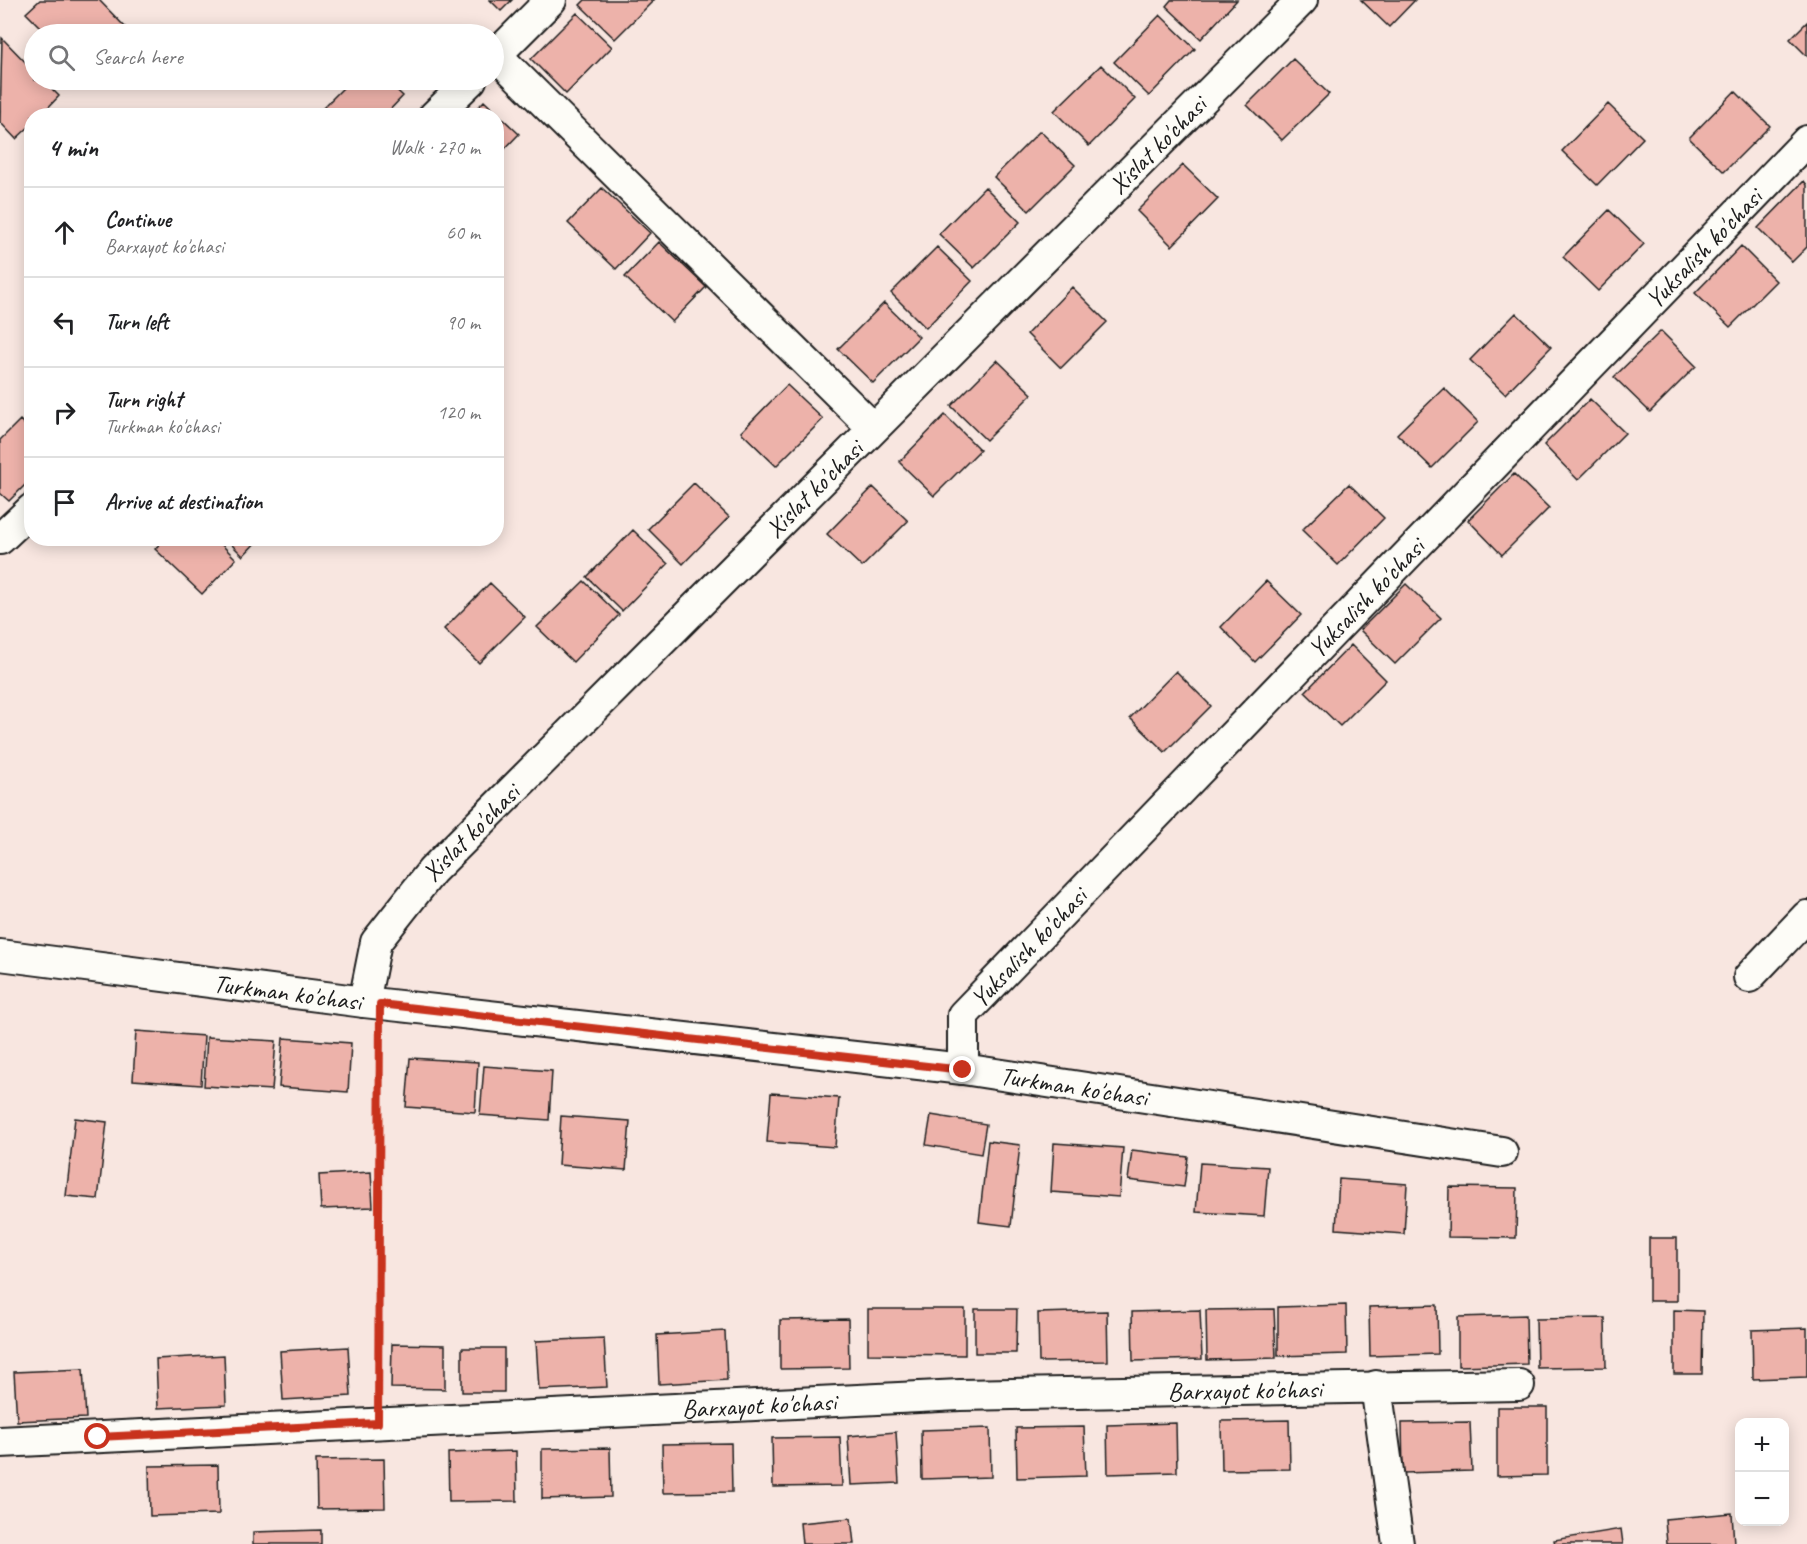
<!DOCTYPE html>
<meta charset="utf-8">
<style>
body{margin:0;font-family:Caveat,sans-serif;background:#f6f6f6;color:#202124}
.controls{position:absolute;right:18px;bottom:18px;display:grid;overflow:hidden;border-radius:12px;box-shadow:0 3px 15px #0003}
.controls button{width:54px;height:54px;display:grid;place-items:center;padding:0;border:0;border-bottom:2px solid #e0e0e0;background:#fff;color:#202124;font:30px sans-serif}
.stop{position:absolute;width:18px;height:18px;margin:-14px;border:4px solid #c8321e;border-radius:50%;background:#fff}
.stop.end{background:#c8321e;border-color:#fff;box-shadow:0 2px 6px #0008}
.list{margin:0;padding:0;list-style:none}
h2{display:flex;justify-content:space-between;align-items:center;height:78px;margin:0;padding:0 24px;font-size:26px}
h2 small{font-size:20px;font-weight:400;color:#757577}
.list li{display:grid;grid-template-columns:39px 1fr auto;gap:18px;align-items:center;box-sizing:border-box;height:90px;padding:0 24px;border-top:2px solid #e0e0e0}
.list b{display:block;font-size:22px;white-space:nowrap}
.list p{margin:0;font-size:20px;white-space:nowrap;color:#757577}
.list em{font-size:20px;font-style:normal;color:#757577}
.icon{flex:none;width:33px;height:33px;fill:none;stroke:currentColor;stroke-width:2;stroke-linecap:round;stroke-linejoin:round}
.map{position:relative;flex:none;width:1807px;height:1544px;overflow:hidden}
.search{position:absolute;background:#fff;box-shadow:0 3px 15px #0003;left:24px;top:24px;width:480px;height:66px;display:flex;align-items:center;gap:15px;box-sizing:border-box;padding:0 21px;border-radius:33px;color:#757577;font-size:22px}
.panel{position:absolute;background:#fff;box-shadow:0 3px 15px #0003;left:24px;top:108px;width:480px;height:438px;border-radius:24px}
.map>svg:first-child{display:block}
</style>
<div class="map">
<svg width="1807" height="1544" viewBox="0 0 1807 1544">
<rect width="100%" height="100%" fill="#f8e6e0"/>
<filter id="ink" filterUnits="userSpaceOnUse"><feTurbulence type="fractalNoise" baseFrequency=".0167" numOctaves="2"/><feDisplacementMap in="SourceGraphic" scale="12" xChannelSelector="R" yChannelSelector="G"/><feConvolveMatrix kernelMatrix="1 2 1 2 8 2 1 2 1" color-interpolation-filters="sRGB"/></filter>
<g filter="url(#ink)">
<!-- building -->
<path fill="#edb2aa" stroke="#1c1c1c" stroke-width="1.5" d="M40,0H99L127,29L122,34H47L26,13Z
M490,0H512L501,11Z
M585,0H654L615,39L580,5Z
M1171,0H1237L1201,39L1166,6Z
M1361,0H1415L1389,27Z
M577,13L612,47L566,94L531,59Z
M1160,15L1195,49L1149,96L1114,62Z
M1807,22V56L1790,39Z
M2,38L34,71V80H43L59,96L40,116H32V124L16,139L0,122Z
M1293,59L1329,94L1282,140L1247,105Z
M1101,65L1135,99L1089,146L1054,111Z
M351,80H386L403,96L384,116H329L322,109Z
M1735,91L1770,126L1724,172L1689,138Z
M484,101L519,134L496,158V116H470Z
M1608,104L1643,138L1597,185L1562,151Z
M1040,131L1075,165L1029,211L994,177Z
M1183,165L1218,199L1172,246L1137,211Z
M1804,181L1807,185V247L1792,262L1758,228Z
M985,187L1020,222L974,268L939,234Z
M602,188L650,233L616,269L568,223Z
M1609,210L1644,244L1598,291L1563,257Z
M659,242L706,287L672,322L625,277Z
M1741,246L1776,281L1730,327L1695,293Z
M937,247L972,281L926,328L891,293Z
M1072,287L1107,322L1061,368L1027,334Z
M884,303L919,337L873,383L838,349Z
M1516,313L1551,347L1505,394L1470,360Z
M1661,331L1696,366L1650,412L1614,377Z
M997,360L1032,394L986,440L951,406Z
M787,385L823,419L776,466L741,432Z
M1444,388L1478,422L1432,468L1397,434Z
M1590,399L1625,433L1578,480L1544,445Z
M945,415L980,450L934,496L899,462Z
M20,420L32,432V478L9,501L0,493V440Z
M1514,474L1549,508L1502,555L1468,520Z
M694,483L729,517L683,564L648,529Z
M1349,484L1384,518L1338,565L1302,530Z
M873,487L908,521L862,567L827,534Z
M633,530L668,564L622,611L587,577Z
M165,538H215L236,559L202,594L155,549Z
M225,538H260L243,556Z
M584,581L619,615L573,662L537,627Z
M1266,581L1301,615L1255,662L1221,627Z
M490,583L525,617L479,663L444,629Z
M1406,584L1441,618L1395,664L1360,630Z
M1351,645L1386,680L1340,726L1305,692Z
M1176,671L1211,706L1165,752L1130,718Z
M136,1031L204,1036L201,1085L133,1080Z
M207,1037L276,1041L272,1090L204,1086Z
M283,1038L351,1043L348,1092L279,1087Z
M410,1058L478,1062L475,1112L406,1107Z
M484,1066L552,1071L549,1120L480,1115Z
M771,1093L839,1098L835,1147L767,1142Z
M931,1115L986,1124L981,1154L926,1145Z
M561,1116L630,1121L626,1170L558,1165Z
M75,1118L107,1122L98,1199L66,1196Z
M988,1141L1020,1145L1011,1226L979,1222Z
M1054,1143L1123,1148L1119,1197L1051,1192Z
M1132,1150L1188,1157L1184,1187L1128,1180Z
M1200,1163L1268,1167L1264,1216L1196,1212Z
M371,1172L373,1207L321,1209L319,1175Z
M1339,1179L1407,1184L1404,1234L1336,1229Z
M1449,1187L1517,1188L1516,1238L1448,1237Z
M1649,1238H1677V1301H1649Z
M1346,1305L1347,1354L1278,1356V1307Z
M1437,1305L1438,1354L1370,1356L1369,1307Z
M868,1309H965V1355L868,1354Z
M975,1309H1017L1016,1353H975Z
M1274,1309L1276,1358L1207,1360L1206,1310Z
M1200,1310L1202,1359L1133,1361L1132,1312Z
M1674,1310L1703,1311L1702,1374H1674Z
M1107,1311L1108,1361L1039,1362L1038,1313Z
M1526,1315L1527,1364L1458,1366V1317Z
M1605,1318L1606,1367L1537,1368L1536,1319Z
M848,1319L849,1368L780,1369V1320Z
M1807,1328V1377L1753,1379L1752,1330Z
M725,1331L727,1380L659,1384L657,1335Z
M604,1338L607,1387L539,1390L536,1341Z
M392,1344L445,1345V1389L391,1388Z
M348,1347L351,1396L283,1400L280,1351Z
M462,1348H504V1392H462Z
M224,1355L226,1405L158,1408L156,1359Z
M83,1369L86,1418L17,1421L14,1372Z
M1497,1407H1547V1475L1497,1476Z
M1289,1420L1290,1469L1222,1470L1221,1421Z
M1470,1422L1472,1471L1403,1473L1402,1423Z
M1176,1423L1177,1472L1108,1474L1107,1425Z
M1084,1427L1086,1476L1017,1478L1016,1428Z
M990,1428L991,1477L922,1479L921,1430Z
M896,1432L899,1483L851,1485L848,1436Z
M840,1437L842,1486L773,1487L772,1438Z
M731,1443L732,1492L663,1493L662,1444Z
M610,1448L611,1497L542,1499V1449Z
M516,1451L517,1501L449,1502L448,1453Z
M384,1459L385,1508L317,1509L316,1460Z
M218,1465L219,1514L150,1516L149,1466Z
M1732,1513L1734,1544H1667L1665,1519Z
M851,1518L854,1544H802L800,1523Z
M1621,1529L1623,1544H1555L1554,1540Z
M321,1530V1544H253V1532Z"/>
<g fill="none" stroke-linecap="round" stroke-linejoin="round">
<!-- street casing -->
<g stroke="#1c1c1c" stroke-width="34">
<g id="street">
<path d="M496,55L873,428"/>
<path d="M494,57L551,0"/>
<path d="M434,116L471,80"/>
<path d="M0,539L32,509"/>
<path id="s1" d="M0,955L364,1002L963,1069L1502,1152"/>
<path d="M1749,977L1807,916"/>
<path id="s2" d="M364,1002L376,942L432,871L1302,0"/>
<path id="s3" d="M963,1069V1015L1807,141"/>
<path d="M1376,1386L1398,1544"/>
<path id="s4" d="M0,1442L960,1395L1519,1385"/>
</g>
</g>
<!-- path -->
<path stroke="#1c1c1c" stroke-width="4" stroke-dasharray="6 4.5" stroke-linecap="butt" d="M378,1393L380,1035"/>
<!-- street -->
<use href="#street" stroke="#fdfcf7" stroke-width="30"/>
</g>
</g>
<g fill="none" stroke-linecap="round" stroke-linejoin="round" filter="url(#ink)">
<!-- route -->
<path stroke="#c8321e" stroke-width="8" d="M98,1437L378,1423L380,1004L963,1070"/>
</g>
<g text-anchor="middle" stroke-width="5" stroke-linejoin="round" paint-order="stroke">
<!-- street labels -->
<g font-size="26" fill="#1c1c1c" stroke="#fdfcf7">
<text dy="9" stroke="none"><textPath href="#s2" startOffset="1178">Xislat ko'chasi</textPath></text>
<text dy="9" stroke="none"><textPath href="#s3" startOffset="1120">Yuksalish ko'chasi</textPath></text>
<text dy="9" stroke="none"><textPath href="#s2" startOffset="692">Xislat ko'chasi</textPath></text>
<text dy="9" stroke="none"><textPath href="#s3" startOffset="634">Yuksalish ko'chasi</textPath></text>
<text dy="9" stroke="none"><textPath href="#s2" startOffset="206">Xislat ko'chasi</textPath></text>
<text dy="9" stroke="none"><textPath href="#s3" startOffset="148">Yuksalish ko'chasi</textPath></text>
<text dy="9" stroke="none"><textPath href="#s1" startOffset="290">Turkman ko'chasi</textPath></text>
<text dy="9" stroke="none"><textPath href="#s1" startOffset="1082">Turkman ko'chasi</textPath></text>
<text dy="9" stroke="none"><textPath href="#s4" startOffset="1246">Barxayot ko'chasi</textPath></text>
<text dy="9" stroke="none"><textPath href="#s4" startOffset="760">Barxayot ko'chasi</textPath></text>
</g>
</g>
</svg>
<div class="controls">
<button>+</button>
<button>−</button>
</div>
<div class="stop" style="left:98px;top:1437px"></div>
<div class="stop end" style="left:963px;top:1070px"></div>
<div class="search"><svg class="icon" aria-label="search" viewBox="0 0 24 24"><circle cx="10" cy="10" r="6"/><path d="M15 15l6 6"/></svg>Search here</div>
<section class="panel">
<h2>4 min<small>Walk · 270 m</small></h2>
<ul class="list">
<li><svg class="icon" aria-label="ahead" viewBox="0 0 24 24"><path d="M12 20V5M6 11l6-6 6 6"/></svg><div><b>Continue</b><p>Barxayot ko'chasi</p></div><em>60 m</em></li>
<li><svg class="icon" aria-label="left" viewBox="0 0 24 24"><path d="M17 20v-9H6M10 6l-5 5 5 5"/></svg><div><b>Turn left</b></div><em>90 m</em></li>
<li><svg class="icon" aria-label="right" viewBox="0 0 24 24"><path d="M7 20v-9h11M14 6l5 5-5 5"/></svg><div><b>Turn right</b><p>Turkman ko'chasi</p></div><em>120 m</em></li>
<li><svg class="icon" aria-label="arrive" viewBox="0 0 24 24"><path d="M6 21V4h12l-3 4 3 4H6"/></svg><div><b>Arrive at destination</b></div></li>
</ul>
</section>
</div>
